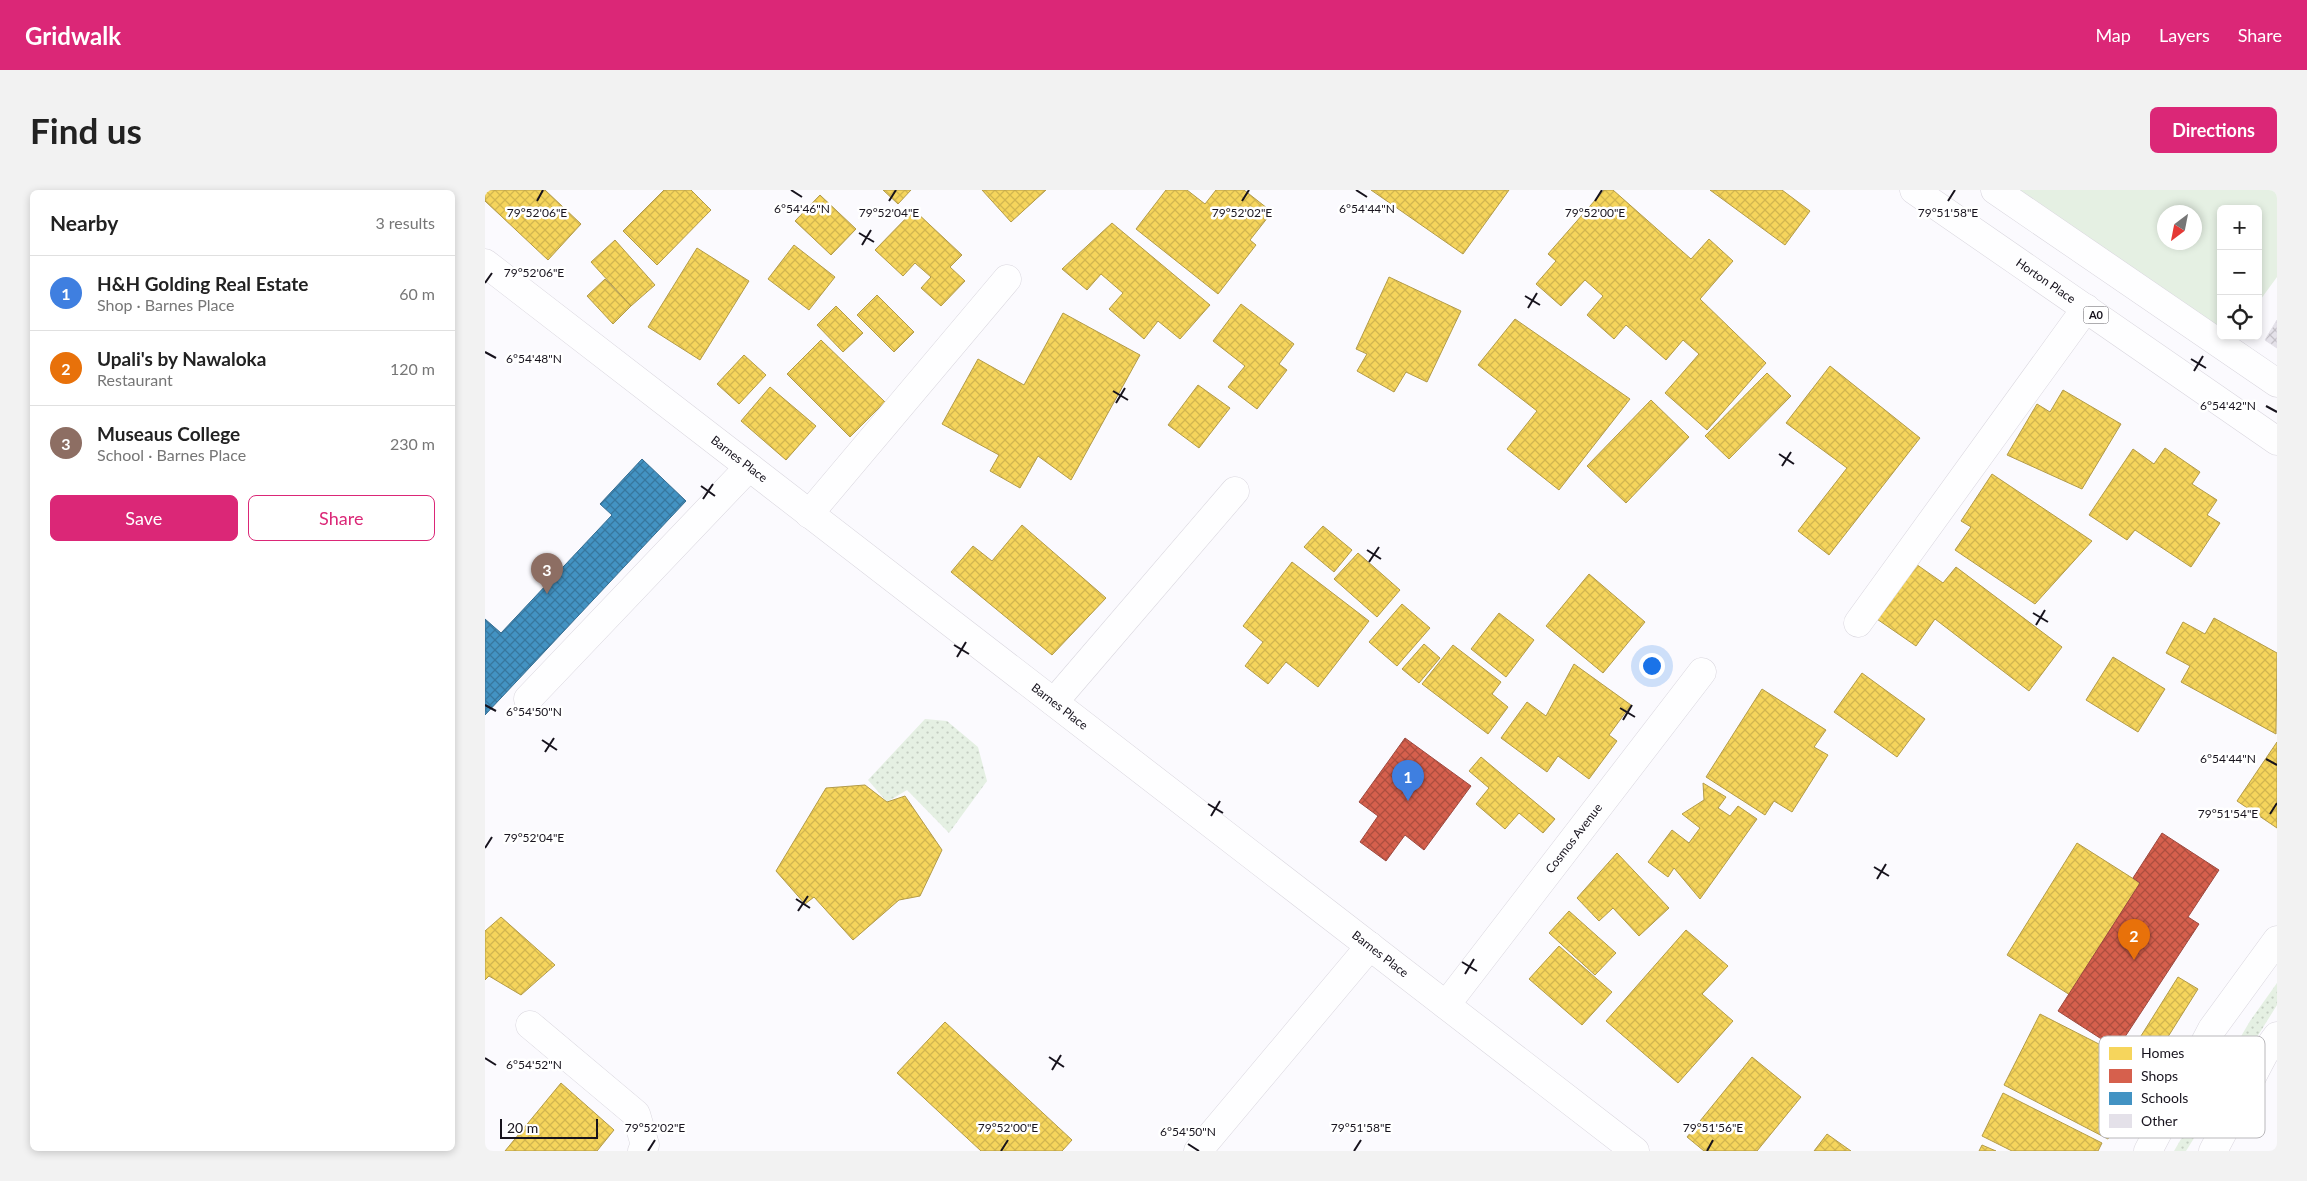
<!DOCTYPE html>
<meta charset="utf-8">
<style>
body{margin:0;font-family:Lato,sans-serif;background:#f2f2f2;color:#222}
.controls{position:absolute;right:15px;top:15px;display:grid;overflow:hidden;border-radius:8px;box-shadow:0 2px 8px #0003}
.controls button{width:45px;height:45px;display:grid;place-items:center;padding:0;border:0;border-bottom:1px solid #e0e0e0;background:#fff;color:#222;font:25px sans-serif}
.compass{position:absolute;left:1672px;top:15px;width:45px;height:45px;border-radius:50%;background:#fff;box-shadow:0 2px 8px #0003;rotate:212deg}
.scale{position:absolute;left:15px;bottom:12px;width:98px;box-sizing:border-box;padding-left:5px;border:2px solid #17131d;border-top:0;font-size:14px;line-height:18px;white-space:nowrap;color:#17131d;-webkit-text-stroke:4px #fff;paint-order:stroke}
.you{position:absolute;left:1166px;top:475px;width:18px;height:18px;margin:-12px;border:4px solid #fff;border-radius:50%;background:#1a73e8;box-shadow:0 0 0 8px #1a73e833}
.badge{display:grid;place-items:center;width:32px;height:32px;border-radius:50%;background:#db2777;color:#fff;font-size:16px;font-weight:700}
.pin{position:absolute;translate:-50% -41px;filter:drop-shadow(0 1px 2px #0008)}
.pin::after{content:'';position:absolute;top:26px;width:18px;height:15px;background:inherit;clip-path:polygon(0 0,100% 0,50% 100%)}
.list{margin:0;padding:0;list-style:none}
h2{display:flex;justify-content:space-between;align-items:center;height:65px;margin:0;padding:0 20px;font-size:21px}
h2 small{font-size:16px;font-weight:400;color:#767676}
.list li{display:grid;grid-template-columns:32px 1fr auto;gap:15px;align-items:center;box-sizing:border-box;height:75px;padding:0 20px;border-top:1px solid #e0e0e0}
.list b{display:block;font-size:19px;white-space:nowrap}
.list p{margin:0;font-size:16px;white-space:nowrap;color:#767676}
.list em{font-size:16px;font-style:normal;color:#767676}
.actions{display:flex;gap:10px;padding:15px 20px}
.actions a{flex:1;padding:11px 0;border:1px solid #db2777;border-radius:8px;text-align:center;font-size:18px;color:#db2777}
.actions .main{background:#db2777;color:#fff}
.icon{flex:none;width:28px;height:28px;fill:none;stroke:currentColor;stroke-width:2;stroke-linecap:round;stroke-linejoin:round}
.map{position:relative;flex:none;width:1792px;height:961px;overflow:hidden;border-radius:8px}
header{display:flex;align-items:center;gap:30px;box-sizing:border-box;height:70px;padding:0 25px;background:#db2777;color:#fff}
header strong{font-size:24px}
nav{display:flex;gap:28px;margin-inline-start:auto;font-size:18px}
.intro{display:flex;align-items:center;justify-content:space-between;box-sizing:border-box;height:120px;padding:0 30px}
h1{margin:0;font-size:35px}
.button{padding:12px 22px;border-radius:8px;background:#db2777;color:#fff;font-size:18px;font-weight:700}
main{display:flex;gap:30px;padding:0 30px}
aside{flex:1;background:#fff;border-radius:8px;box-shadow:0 2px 8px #0003}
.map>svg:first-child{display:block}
</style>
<header>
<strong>Gridwalk</strong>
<nav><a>Map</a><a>Layers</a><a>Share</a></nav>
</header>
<div class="intro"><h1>Find us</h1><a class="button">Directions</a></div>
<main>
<aside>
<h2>Nearby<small>3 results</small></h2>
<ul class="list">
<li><span class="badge" style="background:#3f7fe0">1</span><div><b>H&amp;H Golding Real Estate</b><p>Shop · Barnes Place</p></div><em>60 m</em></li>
<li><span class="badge" style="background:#e8710a">2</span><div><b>Upali's by Nawaloka</b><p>Restaurant</p></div><em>120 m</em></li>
<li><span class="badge" style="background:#8d6e63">3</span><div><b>Museaus College</b><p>School · Barnes Place</p></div><em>230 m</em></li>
</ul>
<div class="actions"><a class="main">Save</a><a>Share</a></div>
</aside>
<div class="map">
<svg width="1792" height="961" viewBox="0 0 1792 961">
<defs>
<pattern id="grass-dots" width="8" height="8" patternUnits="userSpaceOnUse" patternTransform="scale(1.25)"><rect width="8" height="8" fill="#e5f0e3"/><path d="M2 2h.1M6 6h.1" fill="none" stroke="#c4cdc2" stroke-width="1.8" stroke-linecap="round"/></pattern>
<pattern id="homes-cross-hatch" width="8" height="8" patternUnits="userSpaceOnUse" patternTransform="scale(1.25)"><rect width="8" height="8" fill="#f6d55c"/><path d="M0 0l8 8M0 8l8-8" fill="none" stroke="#d2b650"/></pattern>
<pattern id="shops-cross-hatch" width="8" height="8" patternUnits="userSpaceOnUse" patternTransform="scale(1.25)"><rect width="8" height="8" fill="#d6604d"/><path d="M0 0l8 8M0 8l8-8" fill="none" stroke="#ad4e3f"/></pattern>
<pattern id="schools-cross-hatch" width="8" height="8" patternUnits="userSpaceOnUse" patternTransform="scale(1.25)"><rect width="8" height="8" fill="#4393c3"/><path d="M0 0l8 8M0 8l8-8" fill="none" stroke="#37779e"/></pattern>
<pattern id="building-cross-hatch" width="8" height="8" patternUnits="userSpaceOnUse" patternTransform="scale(1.25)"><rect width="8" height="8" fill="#e4e1e9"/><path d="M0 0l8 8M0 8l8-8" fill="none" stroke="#c3c0c7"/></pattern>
</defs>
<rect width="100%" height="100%" fill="#fbfafe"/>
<!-- grass -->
<path fill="url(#grass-dots)" d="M440,529L462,531L493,557L502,591L464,643L422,600L402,612L383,590Z
M1792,793V815L1701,961H1689L1765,831Z"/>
<!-- garden -->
<path fill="#e5f0e3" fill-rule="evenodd" d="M1524,0H1792V87L1773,113V19H1736V146H1749L1743,155ZM1680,22H1710V52H1680Z"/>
<!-- homes -->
<path fill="url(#homes-cross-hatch)" stroke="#b39b49" d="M0,0H60L96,34L63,70L0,11Z
M179,0H206L226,20L172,75L138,41Z
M398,0H426L413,14Z
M497,0H561L526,32Z
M681,0H702L720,14L731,0H759L787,22L765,50L771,55L733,104L651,39Z
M886,0H1024L978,64Z
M1119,0H1128L1206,69L1224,49L1248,71L1215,109L1281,173L1222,240L1180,203L1214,164L1198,150L1181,170L1141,135L1129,149L1102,125L1118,106L1100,90L1076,116L1051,94L1071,71L1063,64Z
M1225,0H1297L1325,21L1300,55Z
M335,5L371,39L346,65L310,31Z
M429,20L477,65L465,77L480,91L456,116L436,98L446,87L430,73L418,86L390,60Z
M627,33L725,115L695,149L673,131L659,149L624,119L638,103L616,84L602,100L577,79Z
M130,50L170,95L146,116L106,72Z
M309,55L350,87L324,120L283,89Z
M212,58L264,91L215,170L163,137Z
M904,87L976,121L942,192L921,182L909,202L872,181L882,164L871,159Z
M120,89L146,116L128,134L102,106Z
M392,105L429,142L409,162L372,125Z
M756,114L809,154L794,174L802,180L772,219L743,197L760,176L728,151Z
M351,116L378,143L358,162L332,135Z
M578,123L655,165L586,290L553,266L535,298L505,281L514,265L457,234L493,169L539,195Z
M1030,129L1145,209L1074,300L1022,259L1052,221L993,175Z
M336,150L400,212L365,247L302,184Z
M259,165L281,185L254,214L232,194Z
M1345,176L1435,248L1344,365L1313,341L1362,278L1301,233Z
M1282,183L1306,206L1244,269L1220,246Z
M713,195L745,218L714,258L683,235Z
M285,197L331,236L301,270L256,231Z
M1578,200L1636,234L1597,299L1522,265L1552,214L1565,222Z
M1166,210L1204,247L1141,313L1102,276Z
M1680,258L1715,282L1707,294L1732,310L1722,325L1735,333L1706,377L1650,340L1642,350L1604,325L1648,259L1669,274Z
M1507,284L1607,351L1550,414L1470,360L1486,337L1476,331Z
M537,335L621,408L567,465L466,382L488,356L507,371Z
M838,336L867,360L849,382L819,357Z
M873,363L915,400L892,427L849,389Z
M807,372L884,431L833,497L801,472L783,494L760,476L778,452L758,436Z
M1428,372L1458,393L1471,377L1577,457L1544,501L1450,429L1431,456L1389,427Z
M1104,384L1160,432L1118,483L1061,436Z
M917,414L945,438L912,476L884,452Z
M1014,423L1049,450L1021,487L986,459Z
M1729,428L1792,463L1791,544L1696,492L1705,476L1681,463L1698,432L1720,444Z
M939,454L955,468L934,493L917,479Z
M968,455L1016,492L1007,504L1023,517L1003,544L937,494Z
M1628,467L1680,499L1653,542L1601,510Z
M1089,474L1146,515L1124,545L1132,551L1104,589L1073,566L1062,582L1016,548L1042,512L1061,526Z
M1377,483L1440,529L1412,567L1349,522Z
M1277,499L1341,540L1329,557L1343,565L1307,622L1289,611L1280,625L1221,587Z
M1792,552V638L1752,611Z
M996,567L1070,629L1058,643L1034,623L1020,639L991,614L1004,598L984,581Z
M1218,593L1241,607L1233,618L1245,626L1253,616L1272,629L1215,709L1189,678L1183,687L1163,672L1187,640L1204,653L1215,638L1197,624L1219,610Z
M380,595L402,612L420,606L457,660L435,706L414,710L368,750L329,707L320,714L291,681L341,598Z
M1592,653L1655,693L1585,805L1522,765Z
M1132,663L1184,718L1154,746L1128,718L1114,731L1092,708Z
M1084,721L1131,763L1110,785L1064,743Z
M16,727L70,775L36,805L4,786L0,790V741Z
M1201,740L1243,776L1217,804L1248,831L1193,893L1121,831Z
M1074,756L1127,802L1097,835L1044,789Z
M1693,787L1713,799L1664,877L1644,865Z
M1555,824L1659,877L1623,949L1519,895Z
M460,832L587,950L577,961H496L412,883Z
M1267,867L1316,907L1272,961H1219L1202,947Z
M76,893L129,940L112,961H20Z
M1518,903L1617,953L1613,961H1527L1497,946Z
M1342,944L1366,961H1329Z
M1497,955L1511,961H1494Z"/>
<!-- shops -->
<path fill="url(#shops-cross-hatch)" stroke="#9d493f" d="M920,548L986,596L939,660L920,645L901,671L875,652L893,626L874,612Z
M1677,643L1734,680L1703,727L1714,734L1632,859L1573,821L1655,693L1648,688Z"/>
<!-- schools -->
<path fill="url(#schools-cross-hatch)" stroke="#366d91" d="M157,269L201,311L0,525V429L16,443L127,325L115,314Z"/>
<!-- building -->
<path fill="url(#building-cross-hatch)" stroke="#e4e1e9" d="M1792,130V158L1780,150Z"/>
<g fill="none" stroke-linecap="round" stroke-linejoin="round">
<!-- minor casing -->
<g stroke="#d9d6de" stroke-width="29">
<g id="minor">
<path d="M324,324L522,89"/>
<path d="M1373,433L1601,118"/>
<path d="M43,509L264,277"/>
<path d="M569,512L750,301"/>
<path id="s1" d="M961,815L1217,482"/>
<path d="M45,835L151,924L160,955L157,961"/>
<path d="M713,961L885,756"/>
</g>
</g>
<!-- tertiary casing -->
<g stroke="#d9d6de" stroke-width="29">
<g id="tertiary">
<path id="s2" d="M0,73L1150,961"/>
</g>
</g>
<!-- secondary casing -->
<g stroke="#d9d6de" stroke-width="29">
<path id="secondary" d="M1663,961L1727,839L1792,750
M1728,961L1779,864L1792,846"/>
</g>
<!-- trunk casing -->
<g stroke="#d9d6de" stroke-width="29">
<g id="trunk">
<path id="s3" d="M1429,0L1792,251"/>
<path d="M1510,0L1792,193"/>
</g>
</g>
<!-- minor -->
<use href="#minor" stroke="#fefeff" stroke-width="28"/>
<!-- tertiary -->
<use href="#tertiary" stroke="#fefeff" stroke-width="28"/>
<!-- secondary -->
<use href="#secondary" stroke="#fefeff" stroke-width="28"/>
<!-- trunk -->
<use href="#trunk" stroke="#fefeff" stroke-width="28"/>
</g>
<!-- ticks -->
<path fill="none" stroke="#17131d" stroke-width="2" d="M306,0L317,7M871,0L882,7M52,11L58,0M404,11L411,0M757,11L764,0M1110,11L1117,0M1463,11L1470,0M374,43L389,52M377,55L386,40M0,93L7,83M1040,106L1055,115M1043,118L1052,103M0,162L11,168M1706,169L1721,178M1709,181L1718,166M628,201L643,210M631,213L640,198M1781,216L1792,222M1294,264L1309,274M1297,276L1306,262M216,296L230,306M218,309L228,294M882,360L896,369M884,372L894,357M1548,423L1563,432M1551,435L1560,420M469,455L484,464M472,467L481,452M0,515L11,521M1135,518L1150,527M1138,530L1147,515M57,550L72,560M60,562L69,548M1781,569L1792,575M723,614L738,623M1785,624L1792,613M726,626L735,611M0,658L7,647M1389,677L1404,686M1392,689L1401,674M311,709L325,718M313,721L323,706M977,772L992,781M980,784L989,769M564,867L579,877M0,868L11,875M567,880L576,865M703,954L714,961M163,961L170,950M516,961L523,950M869,961L876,950M1222,961L1228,950"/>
<g text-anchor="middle" stroke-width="5" stroke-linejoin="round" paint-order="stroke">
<!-- shield labels -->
<rect fill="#fff" stroke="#5d5a61" stroke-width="1" x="1598.5" y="116.5" width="25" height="17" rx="4"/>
<g font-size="11" font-weight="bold" fill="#17131d">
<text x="1611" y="129">A0</text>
</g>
<!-- street labels -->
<g font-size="12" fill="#17131d" stroke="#fff">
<text dy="4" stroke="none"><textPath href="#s3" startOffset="160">Horton Place</textPath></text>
<text dy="4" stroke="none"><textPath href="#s2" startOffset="321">Barnes Place</textPath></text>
<text dy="4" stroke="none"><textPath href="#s2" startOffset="726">Barnes Place</textPath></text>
<text dy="4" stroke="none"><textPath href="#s1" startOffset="210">Cosmos Avenue</textPath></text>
<text dy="4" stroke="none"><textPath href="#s2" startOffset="1131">Barnes Place</textPath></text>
</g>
</g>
<!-- legend -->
<rect x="1614" y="846" width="166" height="102" rx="8" fill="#fff" stroke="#b9b8bb" stroke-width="1"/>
<rect x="1624" y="857" width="23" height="13" fill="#f6d55c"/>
<rect x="1624" y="879" width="23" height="14" fill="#d6604d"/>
<rect x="1624" y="902" width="23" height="13" fill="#4393c3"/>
<rect x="1624" y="924" width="23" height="14" fill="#e4e1e9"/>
<g font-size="14" fill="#17131d">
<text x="1656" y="868">Homes</text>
<text x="1656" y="891">Shops</text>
<text x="1656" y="913">Schools</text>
<text x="1656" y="936">Other</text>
</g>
<g font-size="12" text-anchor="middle" fill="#17131d" stroke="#fff" stroke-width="5" stroke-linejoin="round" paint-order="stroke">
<text x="317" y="23">6°54'46"N</text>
<text x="882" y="23">6°54'44"N</text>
<text x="52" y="27">79°52'06"E</text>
<text x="404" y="27">79°52'04"E</text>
<text x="757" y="27">79°52'02"E</text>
<text x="1110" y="27">79°52'00"E</text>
<text x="1463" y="27">79°51'58"E</text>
<text x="49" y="87">79°52'06"E</text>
<text x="49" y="173">6°54'48"N</text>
<text x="1743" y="220">6°54'42"N</text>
<text x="49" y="526">6°54'50"N</text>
<text x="1743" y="573">6°54'44"N</text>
<text x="1743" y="628">79°51'54"E</text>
<text x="49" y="652">79°52'04"E</text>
<text x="49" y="879">6°54'52"N</text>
<text x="170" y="942">79°52'02"E</text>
<text x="523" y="942">79°52'00"E</text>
<text x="876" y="942">79°51'58"E</text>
<text x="1228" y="942">79°51'56"E</text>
<text x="703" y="946">6°54'50"N</text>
</g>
</svg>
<div class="controls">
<button>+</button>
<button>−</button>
<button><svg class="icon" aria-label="locate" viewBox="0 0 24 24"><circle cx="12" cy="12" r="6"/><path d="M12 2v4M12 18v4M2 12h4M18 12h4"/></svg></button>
</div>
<svg class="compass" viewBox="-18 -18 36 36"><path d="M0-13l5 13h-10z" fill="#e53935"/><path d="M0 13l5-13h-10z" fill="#767676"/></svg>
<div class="scale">20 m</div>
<div class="you"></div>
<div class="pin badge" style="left:923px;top:611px;background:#3f7fe0">1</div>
<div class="pin badge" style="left:1649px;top:770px;background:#e8710a">2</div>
<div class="pin badge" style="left:62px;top:404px;background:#8d6e63">3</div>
</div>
</main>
